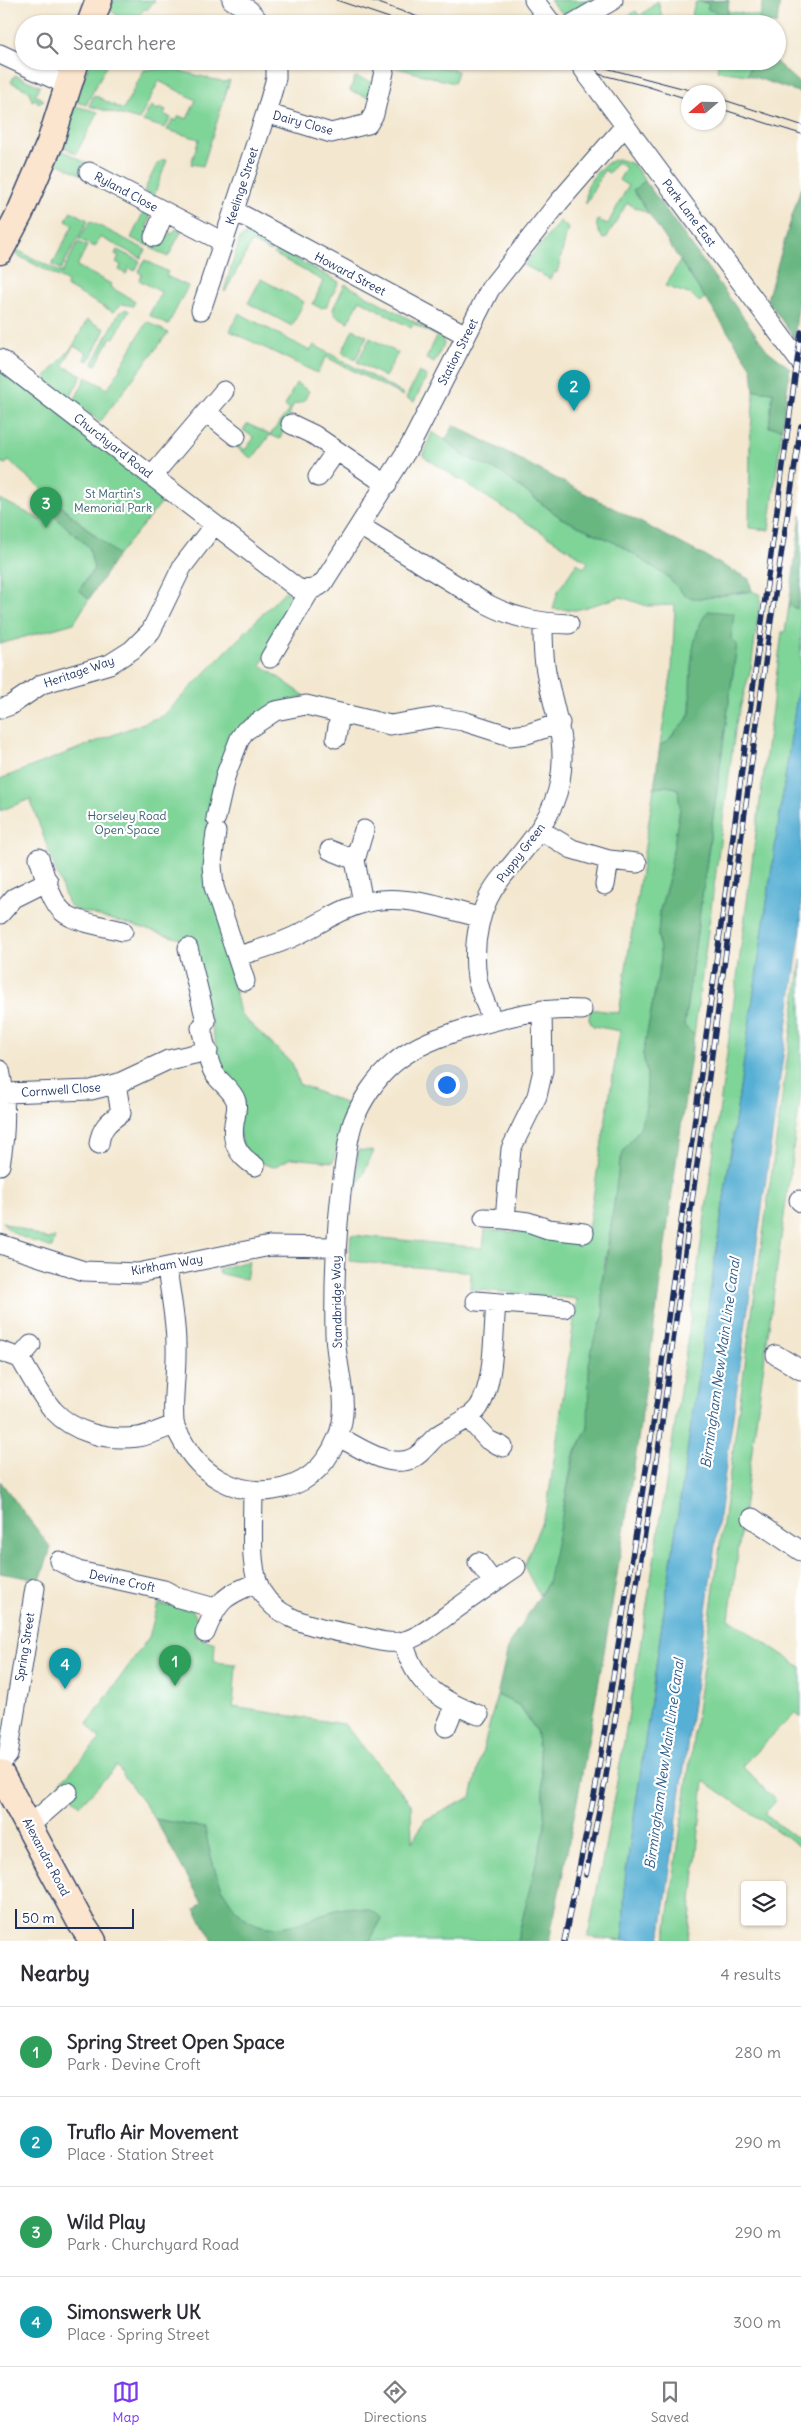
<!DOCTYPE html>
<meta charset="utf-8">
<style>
body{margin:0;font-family:Delius,sans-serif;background:#f2f2f3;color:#2b2b33}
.controls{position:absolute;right:15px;bottom:15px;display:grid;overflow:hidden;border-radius:5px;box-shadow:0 1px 4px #0004}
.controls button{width:45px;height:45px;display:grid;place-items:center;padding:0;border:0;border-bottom:1px solid #e1e1e2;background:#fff;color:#2b2b33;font:25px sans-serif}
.compass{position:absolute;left:681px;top:85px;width:45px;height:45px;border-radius:50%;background:#fff;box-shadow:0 1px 4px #0004;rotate:250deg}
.scale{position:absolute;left:15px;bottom:12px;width:119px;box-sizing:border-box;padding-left:5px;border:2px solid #1b2f5e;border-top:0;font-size:14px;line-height:18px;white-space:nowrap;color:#1b2f5e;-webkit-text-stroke:4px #fff;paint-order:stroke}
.you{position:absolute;left:446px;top:1084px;width:18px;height:18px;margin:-12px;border:4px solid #fff;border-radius:50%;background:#1a73e8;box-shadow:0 0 0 8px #1a73e833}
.badge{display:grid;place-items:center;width:32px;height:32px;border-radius:50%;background:#7c3aed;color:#fff;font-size:16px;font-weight:700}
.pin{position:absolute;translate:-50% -41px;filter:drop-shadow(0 1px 2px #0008)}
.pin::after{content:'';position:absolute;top:26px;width:18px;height:15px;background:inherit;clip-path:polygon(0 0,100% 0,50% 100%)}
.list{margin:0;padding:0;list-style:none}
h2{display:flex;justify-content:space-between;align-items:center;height:65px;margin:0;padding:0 20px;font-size:21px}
h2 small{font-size:16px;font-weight:400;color:#7c7c81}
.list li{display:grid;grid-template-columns:32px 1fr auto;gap:15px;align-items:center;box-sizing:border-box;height:90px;padding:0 20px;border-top:1px solid #e1e1e2}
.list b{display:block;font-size:19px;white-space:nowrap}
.list p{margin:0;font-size:16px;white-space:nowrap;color:#7c7c81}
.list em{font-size:16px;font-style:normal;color:#7c7c81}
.icon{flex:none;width:28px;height:28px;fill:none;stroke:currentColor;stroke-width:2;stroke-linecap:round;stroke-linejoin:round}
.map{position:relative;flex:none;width:801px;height:1941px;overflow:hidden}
.search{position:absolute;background:#fff;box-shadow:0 1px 4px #0004;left:15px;right:15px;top:15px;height:55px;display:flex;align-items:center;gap:12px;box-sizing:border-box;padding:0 18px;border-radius:28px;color:#7c7c81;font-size:19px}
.sheet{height:425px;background:#fff}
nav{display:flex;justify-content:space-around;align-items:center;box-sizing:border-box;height:70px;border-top:1px solid #e1e1e2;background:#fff;font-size:14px;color:#7c7c81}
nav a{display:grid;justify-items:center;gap:2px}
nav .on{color:#7c3aed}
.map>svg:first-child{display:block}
</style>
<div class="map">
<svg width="801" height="1941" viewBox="0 0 801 1941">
<rect width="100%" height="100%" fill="#fff"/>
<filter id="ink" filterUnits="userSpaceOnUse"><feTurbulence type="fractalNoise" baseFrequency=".02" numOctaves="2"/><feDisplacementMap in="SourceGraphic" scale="10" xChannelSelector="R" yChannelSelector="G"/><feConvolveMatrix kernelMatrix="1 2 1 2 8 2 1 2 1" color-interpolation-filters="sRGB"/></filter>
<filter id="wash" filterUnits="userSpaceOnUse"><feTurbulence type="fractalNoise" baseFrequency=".0096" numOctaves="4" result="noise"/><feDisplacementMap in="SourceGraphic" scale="20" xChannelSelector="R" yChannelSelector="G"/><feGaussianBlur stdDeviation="1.12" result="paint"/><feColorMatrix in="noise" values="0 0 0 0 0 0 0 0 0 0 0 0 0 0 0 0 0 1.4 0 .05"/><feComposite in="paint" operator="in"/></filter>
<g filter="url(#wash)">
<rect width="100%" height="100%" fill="#f3e7cf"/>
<!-- green -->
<path fill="#7fd498" stroke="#4d827b" d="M114,0H155L147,10L144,9L133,24H128L109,9Z
M550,0H593L594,1C574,13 566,23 550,0Z
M658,1L664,24H613L636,11L640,16Z
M700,1L709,4L707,8L727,15V11L760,16L758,24H688L696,2Z
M90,61H109L86,105L76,102Z
M379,61H416L458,71L454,83L378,63Z
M718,61H751L748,75L717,71Z
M168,68L224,82L230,80L203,166L191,164L199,139L167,130L173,119L176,121L179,116L187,119L196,100L159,81L139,120L89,106L94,95L123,110L144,70Z
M15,75L40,86L35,95L44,100L38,103L36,99L32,101L29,91L11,82Z
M355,77L372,82L368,97L350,91Z
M75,106L98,112L76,154L61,145Z
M151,106L158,110L160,107L166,110L164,114L171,118L165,128L142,121Z
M60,149L90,165L84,176L55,162Z
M618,159L633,164L645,181L633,190L649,214L627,203L607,237L603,239C600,233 594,227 598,220L608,224L628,186L619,180L626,168L617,162L609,173L604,170L586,204C586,199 586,192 587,188C591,176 607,160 618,159Z
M163,160H167L154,196L144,191L157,164Z
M71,211L88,220L61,269L52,265L73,225L66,221Z
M144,211L150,216L145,235L151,239L148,246L131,238Z
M90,221L146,250L141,258L100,237L95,247L79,239Z
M560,221L568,228L557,273L554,272L550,279L524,265Z
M176,229L182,230L168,257L151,248L155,239L163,243L169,233L172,234Z
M248,234L274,247L271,252L252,242L225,292L224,291L240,238Z
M78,242L87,246L77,266L111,284L110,287L135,301L133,306L122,304L113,312L66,286L68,282L15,254L17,250L62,273Z
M277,249L339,282L326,307L320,308L313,304L323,281L274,254Z
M117,250L140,261L135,271L129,268L126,274L119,270L121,265L116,262L119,256L115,254Z
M145,260L168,272L166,276L188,286L168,325L149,315L161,292L139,280L142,274L138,272Z
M680,261L705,298L699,302L692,295L665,286Z
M261,279L304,302L292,326L248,303Z
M345,284L415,322L411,328L360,300L348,322L335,315L333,309Z
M126,309L129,311L114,338L111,337L96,365L93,363L119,313Z
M239,313L310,351L314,345L404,394L403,396L326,357L317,373L230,331Z
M87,320L105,329L89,361L84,359L87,353L73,346L63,366L82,375L70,398L44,379L73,346Z
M147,321L168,333L100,422L74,401L86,377L108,389Z
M416,322L442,337L444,344L434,363L426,359L437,336L415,325Z
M353,329L367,336L355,360L342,352Z
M370,338L398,353L385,377L357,362Z
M0,364L167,496L118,555L9,461L5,464L0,462Z
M419,372L427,376L414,402L406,398Z
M296,383L309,391L304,401L293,405L280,439L270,435L252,459L214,430L221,431L245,450L254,438L243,430L248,424L270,435L289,410L285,406Z
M754,390L773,392L769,427L782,428L769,530L749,528L750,443Z
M432,432L445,440L464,456L500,472L561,518L620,545L668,577L685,596L698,599L752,591L761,595L751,668L736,723L694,1035L684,1026L737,644L698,628L691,666L690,712L685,723L678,729L668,742L660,745L672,670L675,605L647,606L621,597L576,610L553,609L558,591L577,563L584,568L588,562L423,456Z
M0,499L41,520L47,510L89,547L94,568L79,590L89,599L74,623L0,644Z
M801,580V668L625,1879L623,1941L588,1937C672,1505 725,1068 782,632H785L789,605L797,609Z
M285,591L296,598L261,665L305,696L274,706L216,785L222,927L240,1014L292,1063L299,1084L349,1105L333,1162L291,1158L274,1167L261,1163L245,1152L218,1054L191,942L74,909L68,904L30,799L0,811V779L164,715Z
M668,786L678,789L680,808L668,882L660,910L658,935L661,959L643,1054L647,1075L646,1107L640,1128L624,1150L601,1285L604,1315L600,1325L588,1428L573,1457L553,1565L548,1583L539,1595L524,1566L547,1508L577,1299L470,1289L471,1272L349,1261L351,1235L483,1248L485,1230L517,1232L586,1241L620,1031L593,1026L589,1019L590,1009L619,1013L654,788Z
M801,960V1092L729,1619L801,1667V1718L796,1712L742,1766L776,1801L764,1814L801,1841V1847L704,1781L688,1941H665Z
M358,1150L374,1151L356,1190Z
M3,1222L47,1239L55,1237L52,1248C37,1242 11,1237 3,1222Z
M249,1261L246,1280L219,1273L218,1269Z
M158,1604L192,1610L198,1619L194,1636L215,1643L214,1662L236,1664L233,1707L344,1724L411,1804L412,1842L425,1820L471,1797L497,1695L518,1705L536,1730L541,1764L545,1826L517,1941H370L382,1918C351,1891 314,1923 281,1927C228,1933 212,1868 205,1828L155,1819L117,1766L80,1805L60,1783L100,1739L87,1724L149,1637Z"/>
<!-- forest -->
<path fill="#67b680" stroke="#41726f" d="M729,0L727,16L707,9L709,4L700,1Z
M763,0H780L777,24H758Z
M751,61H775L801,85V93L748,75Z
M645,181L767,350L790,368L782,428L769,427L773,392L754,390L752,368L633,190Z
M801,187V284L794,338L767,299Z
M454,425L749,579L752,591L698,599L685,596L668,577L620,545L561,518L500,472L464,456L445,440Z
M52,499L118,555L89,599L79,590L94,569L89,547L47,510Z
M801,515V580L797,609L789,605Z
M708,611L734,613L731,638L737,644L684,1026L694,1035C677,1149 663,1264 647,1378C620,1567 588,1755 549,1941H517L545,1826L541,1764L536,1730L519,1705L497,1695L509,1644L548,1583L574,1457L588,1428L589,1364L594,1339L604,1315L601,1285L606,1264L619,1165L624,1150L640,1128L646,1107L647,1075L643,1054L661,959L658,935L660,910L668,882L680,808L678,789L668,786L654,788L660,745C668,742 669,739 674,733C680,725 688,722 690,712C692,705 690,696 690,689C691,663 692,631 708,611Z
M0,1481L51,1548L40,1580L0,1573Z
M155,1819L205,1828C212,1868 228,1933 281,1927C315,1923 351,1891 382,1918L370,1941H213L195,1909L202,1903Z"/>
<!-- water -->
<path fill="#57afd4" stroke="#396f99" d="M801,668V927L660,1941H623L625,1879Z"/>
</g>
<g filter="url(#ink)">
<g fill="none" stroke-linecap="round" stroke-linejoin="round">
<!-- minor casing -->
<g stroke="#3b4b6f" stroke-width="21">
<path id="minor" d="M232,0L249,10L261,24
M534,0L552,24
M572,24L613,0
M0,54L67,85
M589,77L801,363
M266,113L331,133L368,124L374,114L384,72
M89,172L223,242
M235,211L466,335
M154,237L164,213
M201,310L266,113L276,78V61
M0,359L297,588C307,591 315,590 323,583L411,444L490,289L559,202L624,127
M206,412L236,436
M291,424L314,435L387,485
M152,476L224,391
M318,477L336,451
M360,526L487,604C514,618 539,623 569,624
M270,658L311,589
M0,709L11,705L42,684L110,664L132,650L151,631L182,567L214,525
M336,738L340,714
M216,818L226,774L240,738L245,731L275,711L306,705L390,725L438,717L463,721L510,736L527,734L560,723
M540,830L572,849L609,860L637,863
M216,832L212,865L214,887L245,981
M330,850L355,860
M39,858C45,875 50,900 63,912C74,922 108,927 123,931
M605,885L609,860
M363,903L355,860L364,830
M0,914L14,898L48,881
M188,948L206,1021L201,1028C205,1042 207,1062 214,1073C220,1083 232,1089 236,1101C238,1109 235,1116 234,1124C231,1144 239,1156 255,1166
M238,956C258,950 280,944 299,934C325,921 349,903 380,900C414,897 448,909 481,918
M542,1010L543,1070L537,1096L511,1149L505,1219L528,1222L548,1229L584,1233
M493,1021C487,1007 480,993 477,978C472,944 479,904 502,877C526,847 553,820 560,781C567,743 555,713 547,676C543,659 543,641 543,623
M0,1070C7,1103 6,1132 0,1165
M5,1093L91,1090L119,1083L168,1060L208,1051
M99,1144C101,1128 108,1122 121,1113L116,1084
M799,1200L801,1202
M484,1218L505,1219
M0,1244L84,1271L138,1273L270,1246L336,1247
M167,1268C170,1293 176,1319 176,1345C177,1371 172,1397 174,1422C175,1429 179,1434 182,1440C200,1474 234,1495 273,1490C305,1486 325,1468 337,1439C352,1404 336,1370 335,1334C334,1280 336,1224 344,1170C346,1155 348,1137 353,1122C361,1101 376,1078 394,1063C415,1045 442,1036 468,1028C506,1017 542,1007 582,1010
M476,1301L564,1308
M31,1345L20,1358C30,1375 40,1395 53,1410C74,1433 107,1441 138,1437C150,1435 163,1429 174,1425
M0,1351L20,1358
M776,1355L801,1370
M467,1417L488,1440L503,1447
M339,1437C359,1447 390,1470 413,1458C423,1453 429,1442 438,1435C451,1426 470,1420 479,1407C495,1382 493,1333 496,1303
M253,1492C252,1582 243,1614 345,1633C362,1636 388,1646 405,1641C423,1635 438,1622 453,1611C474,1596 495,1581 516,1567
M752,1518L801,1551
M59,1561L78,1571L164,1590L179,1598L215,1608
M478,1562L493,1582
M205,1633C218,1600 224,1596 256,1583
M403,1641C415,1685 439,1700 479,1715
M446,1727L455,1706
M0,1764L8,1755L35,1588
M29,1826L68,1792"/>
</g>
<!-- secondary casing -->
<g stroke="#3b4b6f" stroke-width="29">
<path id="secondary" d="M90,24L99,0
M0,251L20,213L50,143L76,61
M0,1773L81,1923L93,1941"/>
</g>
<!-- minor -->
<use href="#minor" stroke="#fff" stroke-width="19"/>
<!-- secondary -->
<use href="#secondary" stroke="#fce5cf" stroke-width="26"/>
<!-- tram -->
<path stroke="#1b2f5e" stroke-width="1" d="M336,0L407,24
M370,0L438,24
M547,61L646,86L688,99
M579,61L697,92
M718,98L801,125
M718,108L801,134"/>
<!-- rail casing -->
<g stroke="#1b2f5e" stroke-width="5.5">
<path id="rail" d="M586,1875L605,1782L657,1459L770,627L801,426
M564,1941L595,1791L657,1400L801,332"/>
</g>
<!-- rail -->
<use href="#rail" stroke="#fff" stroke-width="4" stroke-dasharray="11" stroke-linecap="butt"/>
<!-- minor-bridge casing -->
<g stroke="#3b4b6f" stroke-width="21" stroke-linecap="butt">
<path id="minor-bridge" d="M578,61L589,77"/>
</g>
<!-- minor-bridge -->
<use href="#minor-bridge" stroke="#fff" stroke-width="19"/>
</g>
</g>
<g text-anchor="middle" stroke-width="4.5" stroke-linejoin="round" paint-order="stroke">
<!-- street labels -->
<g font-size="12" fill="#1b2f5e" stroke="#fff">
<text transform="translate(303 123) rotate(15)" y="4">Dairy Close</text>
<text transform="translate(242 186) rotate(-72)" y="4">Keelinge Street</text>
<text transform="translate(126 192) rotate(28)" y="4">Ryland Close</text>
<text transform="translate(689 213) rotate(53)" y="4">Park Lane East</text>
<text transform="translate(350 274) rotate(28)" y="4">Howard Street</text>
<text transform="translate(458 352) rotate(-63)" y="4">Station Street</text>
<text transform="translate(113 446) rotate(38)" y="4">Churchyard Road</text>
<text transform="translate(79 672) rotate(-19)" y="4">Heritage Way</text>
<text transform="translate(521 853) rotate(-53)" y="4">Puppy Green</text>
<text transform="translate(61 1090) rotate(-4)" y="4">Cornwell Close</text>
<text transform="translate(167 1265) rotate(-10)" y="4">Kirkham Way</text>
<text transform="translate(337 1302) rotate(-91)" y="4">Standbridge Way</text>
<text transform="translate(122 1581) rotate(12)" y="4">Devine Croft</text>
<text transform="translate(25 1647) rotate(-81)" y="4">Spring Street</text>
<text transform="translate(46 1857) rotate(62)" y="4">Alexandra Road</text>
</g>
<!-- park labels -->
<g font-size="12" fill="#39616f" stroke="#fff">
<text x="113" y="498">St Martin's<tspan x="113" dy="14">Memorial Park</tspan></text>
<text x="127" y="820">Horseley Road<tspan x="127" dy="14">Open Space</tspan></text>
</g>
<!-- water labels -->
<g font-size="14" font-style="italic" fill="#305c87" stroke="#fff">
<text transform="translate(720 1363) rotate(-82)" y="5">Birmingham New Main Line Canal</text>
<text transform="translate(664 1764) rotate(-82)" y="5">Birmingham New Main Line Canal</text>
</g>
</g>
</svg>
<div class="controls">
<button><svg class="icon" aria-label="layers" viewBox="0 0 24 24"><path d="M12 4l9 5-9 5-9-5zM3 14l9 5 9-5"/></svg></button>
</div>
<svg class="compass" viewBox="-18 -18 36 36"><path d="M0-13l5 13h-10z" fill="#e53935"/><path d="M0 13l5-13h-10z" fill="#7c7c81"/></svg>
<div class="scale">50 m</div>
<div class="you"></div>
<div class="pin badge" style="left:175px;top:1686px;background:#2e9e5b">1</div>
<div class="pin badge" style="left:574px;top:411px;background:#0f9aa8">2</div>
<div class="pin badge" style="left:46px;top:528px;background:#2e9e5b">3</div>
<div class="pin badge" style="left:65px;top:1689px;background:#0f9aa8">4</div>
<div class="search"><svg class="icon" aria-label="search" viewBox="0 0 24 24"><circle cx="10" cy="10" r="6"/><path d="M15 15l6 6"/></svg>Search here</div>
</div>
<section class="sheet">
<h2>Nearby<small>4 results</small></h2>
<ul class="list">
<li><span class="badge" style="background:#2e9e5b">1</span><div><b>Spring Street Open Space</b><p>Park · Devine Croft</p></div><em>280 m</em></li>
<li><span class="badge" style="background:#0f9aa8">2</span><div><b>Truflo Air Movement</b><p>Place · Station Street</p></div><em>290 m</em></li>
<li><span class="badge" style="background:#2e9e5b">3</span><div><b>Wild Play</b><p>Park · Churchyard Road</p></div><em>290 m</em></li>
<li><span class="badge" style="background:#0f9aa8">4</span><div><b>Simonswerk UK</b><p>Place · Spring Street</p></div><em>300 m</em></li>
</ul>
</section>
<nav>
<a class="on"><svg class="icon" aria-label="map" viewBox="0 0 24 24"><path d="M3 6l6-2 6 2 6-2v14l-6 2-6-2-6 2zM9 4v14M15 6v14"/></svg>Map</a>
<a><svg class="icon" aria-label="directions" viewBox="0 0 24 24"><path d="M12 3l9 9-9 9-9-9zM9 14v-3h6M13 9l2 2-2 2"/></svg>Directions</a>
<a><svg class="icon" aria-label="saved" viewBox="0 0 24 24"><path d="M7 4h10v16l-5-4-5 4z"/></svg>Saved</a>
</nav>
